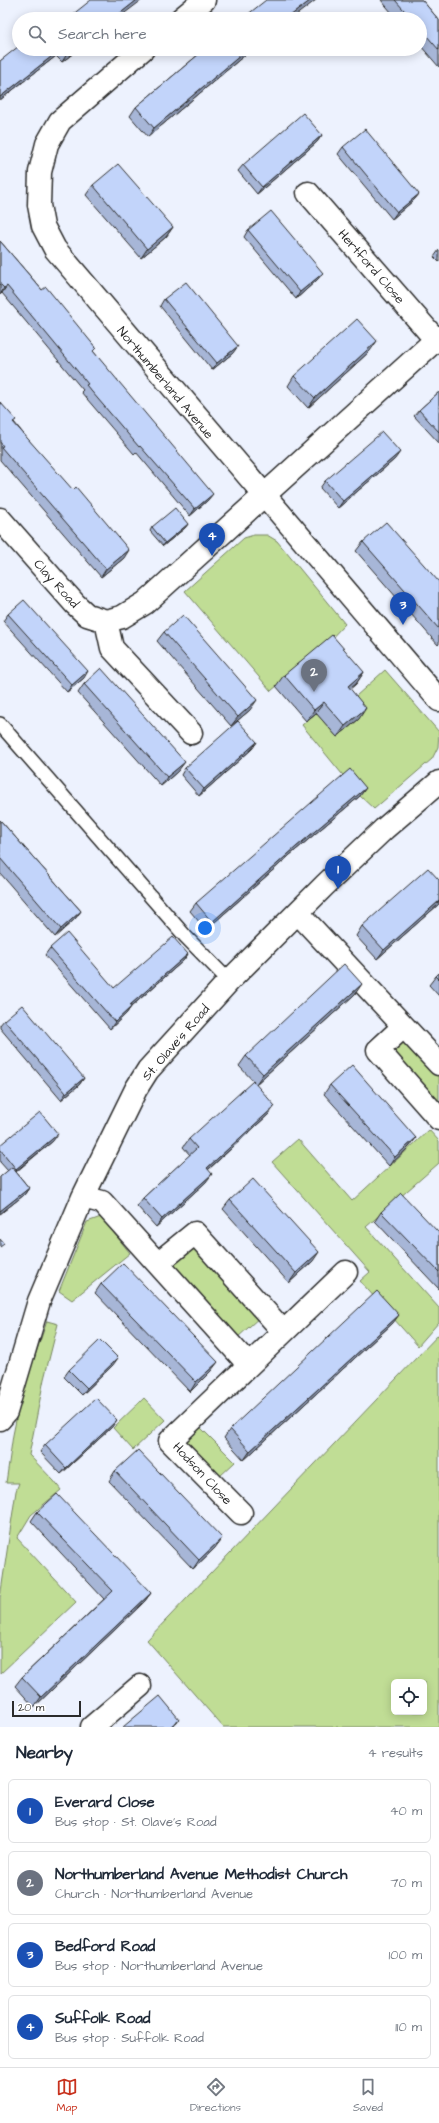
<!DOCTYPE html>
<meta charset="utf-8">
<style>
body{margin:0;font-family:"Architects Daughter",sans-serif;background:#f6f6f7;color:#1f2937}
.controls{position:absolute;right:12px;bottom:12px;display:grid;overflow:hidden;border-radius:6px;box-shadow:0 2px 10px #0003}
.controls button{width:36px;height:36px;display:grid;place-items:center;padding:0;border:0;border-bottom:1px solid #e0e1e3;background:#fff;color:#1f2937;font:20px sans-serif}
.scale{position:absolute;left:12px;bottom:10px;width:69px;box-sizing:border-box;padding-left:4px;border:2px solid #2b2b2b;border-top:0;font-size:11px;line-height:14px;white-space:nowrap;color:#2b2b2b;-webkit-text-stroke:3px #fff;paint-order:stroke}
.you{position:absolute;left:205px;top:928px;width:14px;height:14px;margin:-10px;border:3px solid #fff;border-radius:50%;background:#1a73e8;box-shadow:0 0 0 6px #1a73e833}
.badge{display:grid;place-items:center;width:26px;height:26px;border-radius:50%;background:#c8321e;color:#fff;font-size:13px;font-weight:700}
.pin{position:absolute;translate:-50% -33px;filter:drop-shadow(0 1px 2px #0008)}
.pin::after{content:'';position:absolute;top:21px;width:14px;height:12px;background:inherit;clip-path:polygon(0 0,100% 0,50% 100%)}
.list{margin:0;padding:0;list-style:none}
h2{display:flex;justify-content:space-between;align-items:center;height:52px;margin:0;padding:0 16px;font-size:17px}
h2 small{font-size:13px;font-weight:400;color:#747a83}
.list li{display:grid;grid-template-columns:26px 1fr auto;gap:12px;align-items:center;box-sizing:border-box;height:64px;margin:0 8px 8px;padding:0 8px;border:1px solid #e0e1e3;border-radius:6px}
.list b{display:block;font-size:15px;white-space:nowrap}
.list p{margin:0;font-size:13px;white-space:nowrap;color:#747a83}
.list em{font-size:13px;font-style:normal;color:#747a83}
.icon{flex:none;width:22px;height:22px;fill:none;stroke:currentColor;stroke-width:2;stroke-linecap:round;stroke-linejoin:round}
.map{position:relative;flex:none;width:439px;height:1727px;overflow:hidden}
.search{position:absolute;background:#fff;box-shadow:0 2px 10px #0003;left:12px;right:12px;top:12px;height:44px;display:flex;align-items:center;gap:10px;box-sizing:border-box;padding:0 14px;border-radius:22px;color:#747a83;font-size:15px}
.sheet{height:340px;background:#fff}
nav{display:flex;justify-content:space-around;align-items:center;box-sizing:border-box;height:56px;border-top:1px solid #e0e1e3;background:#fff;font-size:11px;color:#747a83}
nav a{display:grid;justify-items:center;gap:2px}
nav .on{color:#c8321e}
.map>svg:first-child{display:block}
</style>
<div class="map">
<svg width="439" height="1727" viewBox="0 0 439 1727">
<rect width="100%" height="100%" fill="#edf2fe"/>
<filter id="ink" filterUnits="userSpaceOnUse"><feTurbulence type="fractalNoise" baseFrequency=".025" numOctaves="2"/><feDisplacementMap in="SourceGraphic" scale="8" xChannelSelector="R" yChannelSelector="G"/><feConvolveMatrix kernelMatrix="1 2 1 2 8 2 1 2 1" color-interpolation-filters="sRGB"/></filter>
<g filter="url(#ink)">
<!-- green -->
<path fill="#c0dd95" stroke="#768460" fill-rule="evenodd" d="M254,535H267L277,541L345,624L324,646L271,691L185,591L244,538Z
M385,670L439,732L438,747L432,759L374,809L360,796L302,725L316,713L337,737L358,719L346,705Z
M405,1038L439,1075V1107L389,1053Z
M429,1130L439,1141V1163L366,1227L439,1308V1322L418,1346L360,1281L370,1272L272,1162L298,1139L352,1201Z
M101,1217L130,1253L72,1300L59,1291L87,1222Z
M192,1242L261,1316L237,1338L168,1265Z
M47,1321L58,1324L44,1379L29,1455L54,1481L61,1490L31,1515L17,1538L76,1602L0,1674V1598L16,1491L19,1483H6L13,1435L21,1396Z
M439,1334V1727H223L147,1640ZM394,1682H424V1712H394Z
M144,1398L165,1420L133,1450L113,1428Z
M200,1427L235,1462L219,1477L184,1442Z"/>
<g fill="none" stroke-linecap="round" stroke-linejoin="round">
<!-- service casing -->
<g stroke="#2b2b2b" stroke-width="16">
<path id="service" d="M0,724L186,937L229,981"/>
</g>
<!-- minor casing -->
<g stroke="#2b2b2b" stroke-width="25">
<path id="minor" d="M181,19L204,0
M143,49L60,121L47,144L40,172L39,205L43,226L55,249L439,700
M308,193L436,340
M0,519L75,604L87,615L106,621
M106,621L122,617L145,603L439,337
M106,621L112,648L191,733
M298,913L439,1064
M403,1027L378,1050L439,1119
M83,1197L102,1202L248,1364
M158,1263L195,1233L283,1331
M0,1419L6,1412L39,1301L83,1197L136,1089L148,1070L229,981L325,885L384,829L439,782
M241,1513L170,1441L346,1272
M92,1727L140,1686"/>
</g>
<!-- service -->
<use href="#service" stroke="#fff" stroke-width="13"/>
<!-- minor -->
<use href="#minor" stroke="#fff" stroke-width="22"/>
</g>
<!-- wall -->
<path fill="#a7b6d7" stroke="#2b2b2b" d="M381,0H422L439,20V67L420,45V19H397Z
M19,49H79L62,62L56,56L0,100V61Z
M205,49H252L148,137L130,116L136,107Z
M322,135L317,142L257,194L238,171L243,165Z
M343,147L419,194L414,200L392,219L338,154Z
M93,185L173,227L166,237L141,258L86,195Z
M248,230L318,279L296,299L244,237Z
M0,241L42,290L96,348L93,351L208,500L190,516L136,452L134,454L81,392L83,390L2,293L0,295Z
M439,250V262L434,257Z
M164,299L233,353L212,370L160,306Z
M370,351L308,408L288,386L294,376Z
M439,392V443L414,416L419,410Z
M0,402L14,422L124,558L101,577L0,460Z
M395,459L338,508L320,488L325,481Z
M188,524L185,528L163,546L150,531L152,527Z
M363,542L439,582V644L438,645L356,551Z
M8,614L84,678L67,692L3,621Z
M164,632L250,710L231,726L157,641Z
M364,672L356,684L350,689L359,719L337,737L316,713L306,721L276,686L284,675Z
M84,684L178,771L161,786L78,693Z
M257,742L252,749L199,796L181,775L185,768Z
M360,796L290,855L206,930L190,911L196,903Z
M0,820L81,911L75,919L55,937L0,873Z
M439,880V904L377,959L356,936L362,926Z
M50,948L114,988L188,954L183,961L131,1007L126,1014L110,1029L45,955Z
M439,973V996L429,985L436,976Z
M355,994L256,1084L239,1066L246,1056Z
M4,1020L84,1078L79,1085L61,1100L0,1028V1025Z
M330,1085L416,1138L409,1147L389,1166L324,1094Z
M269,1114L208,1170L206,1182L156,1227L137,1206L143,1198L190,1155L183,1147L189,1139Z
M53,1141L16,1172L29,1188L24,1195L0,1214V1177L8,1171L0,1162V1145Z
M230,1200L313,1261L289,1283L223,1209Z
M381,1212L439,1233V1289L375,1221Z
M101,1284L211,1371L190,1392L95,1293Z
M393,1323L244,1460L224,1438L230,1429Z
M113,1365L82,1395L64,1377L69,1370Z
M112,1427L61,1474L40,1452L45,1445Z
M115,1471L215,1548L193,1569L109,1481Z
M37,1512L151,1593L144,1602L34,1707L15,1686L22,1677L104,1599L31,1521Z"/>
<!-- shaded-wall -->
<path fill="#8894af" stroke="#2b2b2b" d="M137,0H142L117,19H113Z
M311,0H316L291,19H286Z
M61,49L56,56L0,100V97Z
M74,49H79L62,62L67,54Z
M248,49H252L148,137L154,128Z
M322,135L317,142L257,194L262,187Z
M419,194L414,200L392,219L397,212Z
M173,227L166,237L141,258L147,249Z
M323,273L318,279L296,299L300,292Z
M7,286L2,293L0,295L4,288Z
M377,341L370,351L308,408L315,398Z
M238,346L233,353L212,370L217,363Z
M400,452L395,459L338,508L343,501Z
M213,494L208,500L190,516L195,509Z
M188,524L185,528L163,546L165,543Z
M129,550L124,558L101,577L106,569Z
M88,671L84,678L67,692L72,685Z
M364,672L356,684L340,697L348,686Z
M257,700L250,710L231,726L238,717Z
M324,702L316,713L306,721L314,710Z
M366,708L359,719L337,737L345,726Z
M257,742L252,749L199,796L204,789Z
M185,762L178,771L161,786L167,777Z
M366,788L360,796L290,855L206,930L212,922L296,847Z
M439,901V904L377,959L384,950Z
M81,911L75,919L55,937L61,929Z
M188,954L183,961L125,1012L130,1005Z
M362,984L355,994L256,1084L263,1074Z
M131,1007L126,1014L110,1029L115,1022Z
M84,1078L79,1085L61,1100L66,1093Z
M275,1106L269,1114L201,1176L207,1168Z
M58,1134L53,1141L11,1175L16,1169Z
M416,1138L409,1147L389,1166L395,1157Z
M212,1174L206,1182L156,1227L162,1219Z
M29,1188L24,1195L0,1214V1211Z
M319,1252L313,1261L289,1283L296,1273Z
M399,1315L393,1323L244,1460L250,1451Z
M118,1358L113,1365L82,1395L87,1388Z
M218,1362L211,1371L190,1392L196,1382Z
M117,1420L112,1427L61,1474L66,1468Z
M222,1538L215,1548L193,1569L199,1560Z
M151,1593L144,1602L34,1707L41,1697Z
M179,1719L177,1722L171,1727H170Z"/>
<!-- building -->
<path fill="#c2d4fa" stroke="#2b2b2b" d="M91,0H137L113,19H67Z
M266,0H311L286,19H242Z
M395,0H422L439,20V50L420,28V19H412Z
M19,46V49H61L0,97V61Z
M63,49H74L67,54Z
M205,49H248L154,128L136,107Z
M303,113L322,135L262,187L243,165Z
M365,129L419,194L397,212L343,147Z
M118,164L173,227L147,249L93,185Z
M271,211L323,273L300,292L248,230Z
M0,241L42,290L46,287L96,348L93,351L213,494L195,509L140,446L139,447L86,385L88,384L7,286L4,288L0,284Z
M186,282L238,346L217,363L164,299Z
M357,319L377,341L315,398L294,376Z
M439,392V432L419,410Z
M0,402L16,420L13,422L73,490L76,487L129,550L106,569L1,447L3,446L0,442Z
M382,432L400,452L343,501L325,481Z
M175,508L188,524L165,543L152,527Z
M386,522L439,582V629L363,542Z
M24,600L88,671L72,685L8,614Z
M183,615L257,700L238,717L164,632Z
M332,635L364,672L348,686L366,708L345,726L324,702L314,710L284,675Z
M101,668L185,762L167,777L84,684Z
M238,721L257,742L204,789L185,768Z
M350,769L366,788L296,847L212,922L196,903Z
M0,820L81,911L61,929L0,858Z
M428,868L439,880V901L384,950L362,926Z
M67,933L114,988L173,937L188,954L130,1005L131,1007L115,1022L50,948Z
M344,964L362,984L263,1074L246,1056Z
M439,973V979L436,976Z
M22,1005L84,1078L66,1093L4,1020Z
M352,1065L416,1138L395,1157L330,1085Z
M253,1081L275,1106L207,1168L212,1174L162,1219L143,1198L197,1148L189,1139Z
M40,1112L58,1134L16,1169L0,1149V1145Z
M12,1167L29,1188L0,1211V1177Z
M253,1179L319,1252L296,1273L230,1200Z
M401,1193L439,1233V1272L381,1212Z
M0,1239L4,1244L0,1247Z
M123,1263L218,1362L196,1382L101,1284Z
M377,1291L399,1315L250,1451L230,1429Z
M100,1340L118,1358L87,1388L69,1370Z
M96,1398L117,1420L66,1468L45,1445Z
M138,1450L222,1538L199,1560L115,1471Z
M57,1494L151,1593L41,1697L22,1677L113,1591L37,1512Z
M160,1696L179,1719L170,1727H123Z"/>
</g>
<g text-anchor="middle" stroke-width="4" stroke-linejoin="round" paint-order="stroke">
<!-- street labels -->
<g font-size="13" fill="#2b2b2b" stroke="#fff">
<text transform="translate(372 266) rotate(49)" y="5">Hertford Close</text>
<text transform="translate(166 382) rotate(50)" y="5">Northumberland Avenue</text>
<text transform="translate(57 583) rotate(48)" y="5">Clay Road</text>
<text transform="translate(175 1042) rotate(-49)" y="5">St. Olave's Road</text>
<text transform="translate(203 1473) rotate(47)" y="5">Hodson Close</text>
</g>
</g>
</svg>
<div class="controls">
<button><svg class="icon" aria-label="locate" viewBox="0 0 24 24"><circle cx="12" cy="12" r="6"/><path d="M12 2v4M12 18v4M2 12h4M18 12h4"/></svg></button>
</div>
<div class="scale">20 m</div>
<div class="you"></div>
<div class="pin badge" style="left:338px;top:889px;background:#1a4fb4">1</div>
<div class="pin badge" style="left:314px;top:692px;background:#6b7280">2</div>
<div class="pin badge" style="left:403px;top:625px;background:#1a4fb4">3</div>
<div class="pin badge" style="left:212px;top:556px;background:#1a4fb4">4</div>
<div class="search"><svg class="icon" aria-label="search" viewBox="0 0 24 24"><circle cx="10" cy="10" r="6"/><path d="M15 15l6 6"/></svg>Search here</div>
</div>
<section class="sheet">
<h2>Nearby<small>4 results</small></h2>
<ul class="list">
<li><span class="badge" style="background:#1a4fb4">1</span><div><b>Everard Close</b><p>Bus stop · St. Olave's Road</p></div><em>40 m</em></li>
<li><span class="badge" style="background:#6b7280">2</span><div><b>Northumberland Avenue Methodist Church</b><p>Church · Northumberland Avenue</p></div><em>70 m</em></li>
<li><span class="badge" style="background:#1a4fb4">3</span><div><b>Bedford Road</b><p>Bus stop · Northumberland Avenue</p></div><em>100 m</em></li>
<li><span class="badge" style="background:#1a4fb4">4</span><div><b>Suffolk Road</b><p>Bus stop · Suffolk Road</p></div><em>110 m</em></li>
</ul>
</section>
<nav>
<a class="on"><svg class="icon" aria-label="map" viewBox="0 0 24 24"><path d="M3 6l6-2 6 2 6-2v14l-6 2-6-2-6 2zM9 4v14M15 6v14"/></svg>Map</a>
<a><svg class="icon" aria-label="directions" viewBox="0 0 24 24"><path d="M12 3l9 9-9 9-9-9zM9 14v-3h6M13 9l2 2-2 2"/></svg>Directions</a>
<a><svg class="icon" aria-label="saved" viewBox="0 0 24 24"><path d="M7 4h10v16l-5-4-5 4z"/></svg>Saved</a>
</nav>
